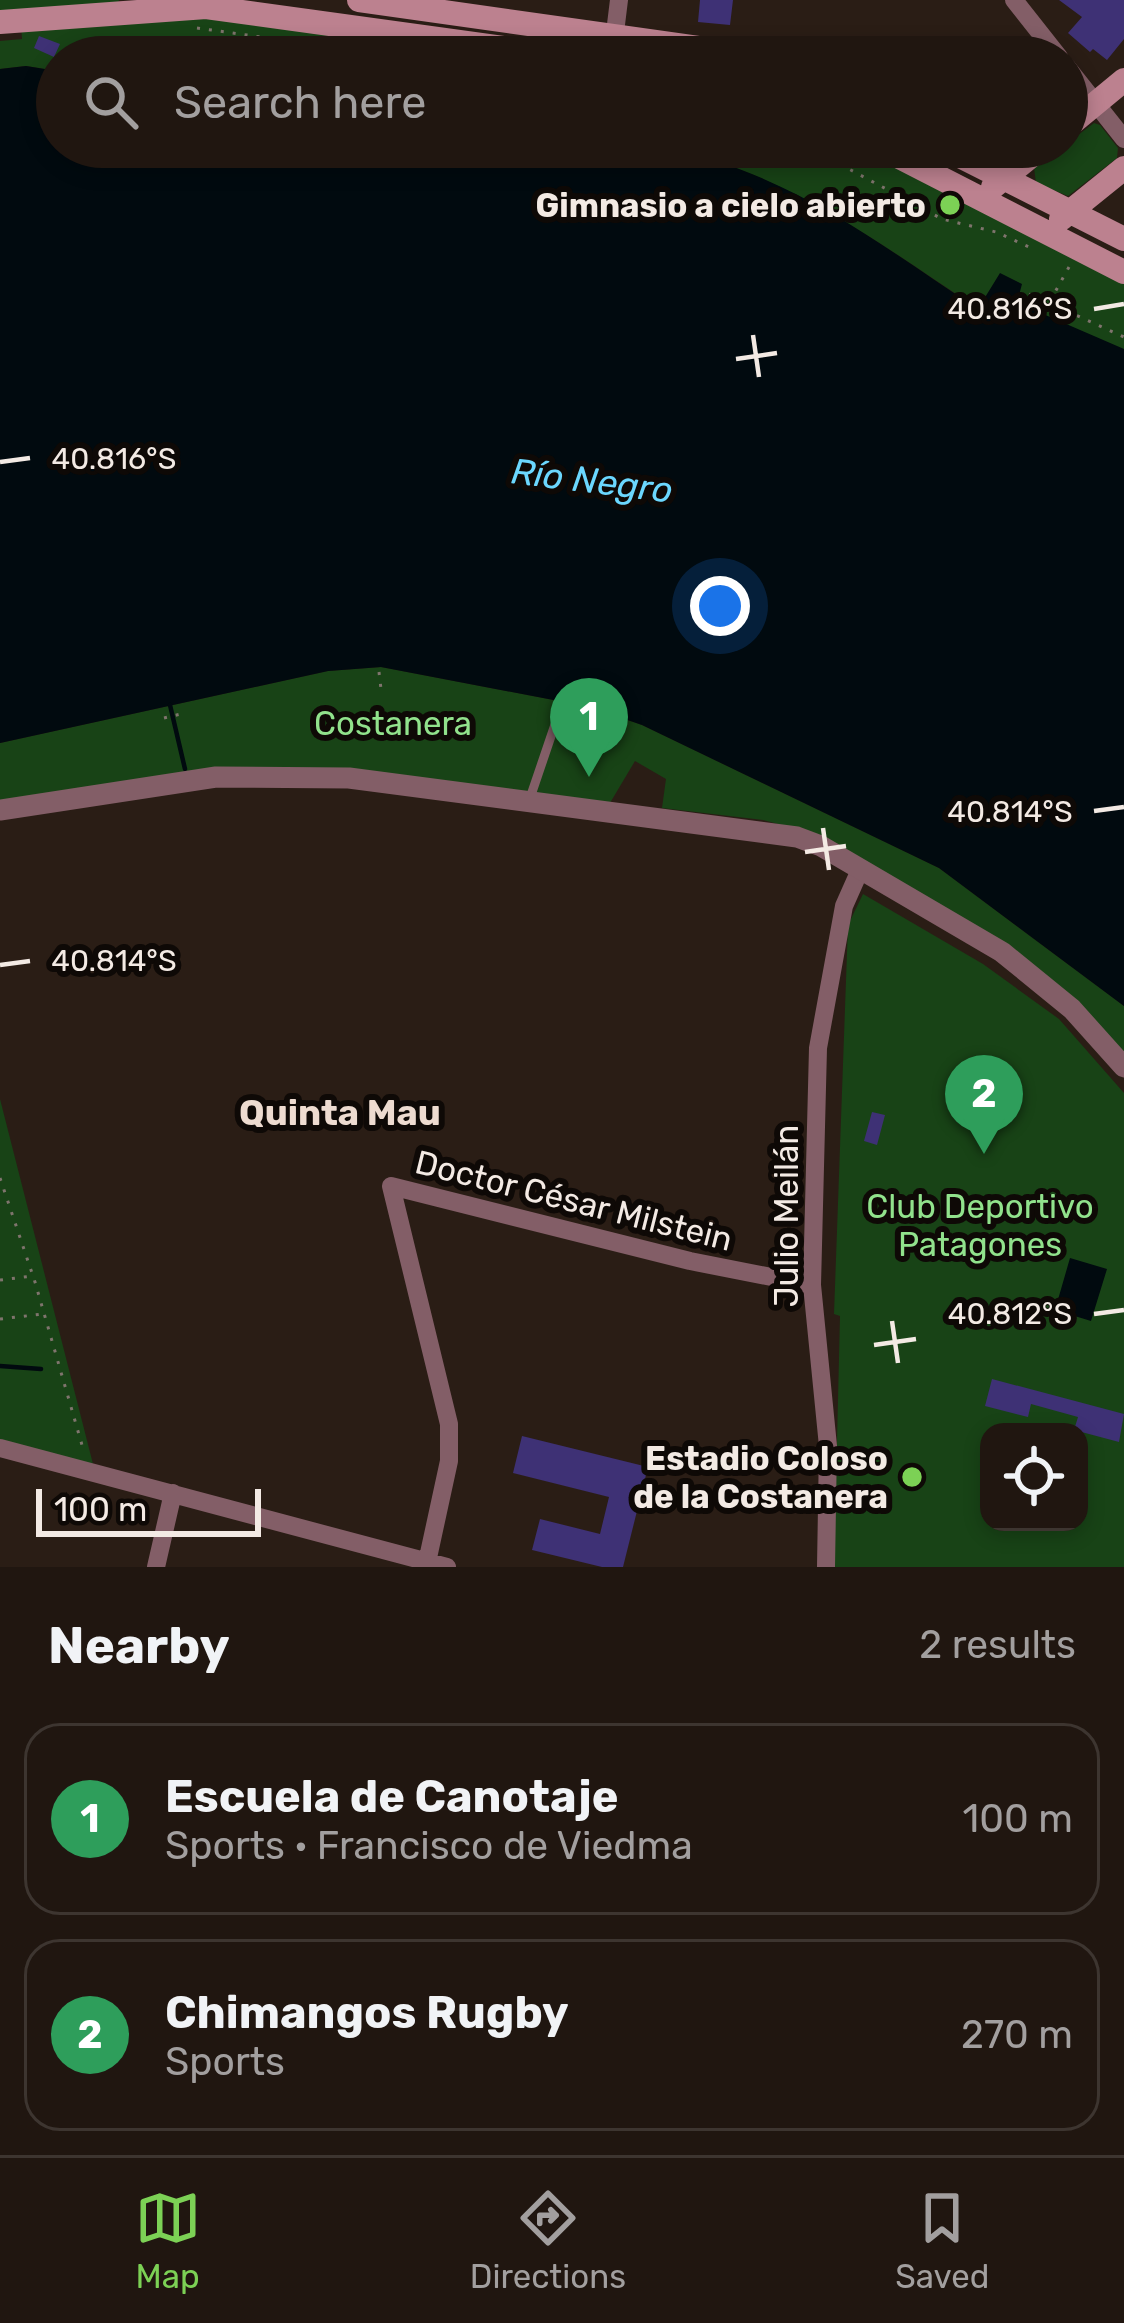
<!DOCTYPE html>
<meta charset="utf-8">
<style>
body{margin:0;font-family:Rubik,sans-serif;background:#2d231e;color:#f1f3f6}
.controls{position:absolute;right:36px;bottom:36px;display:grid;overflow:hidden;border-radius:24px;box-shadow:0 6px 18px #0003}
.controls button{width:108px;height:108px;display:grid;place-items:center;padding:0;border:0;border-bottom:3px solid #3d3530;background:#201610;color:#f1f3f6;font:60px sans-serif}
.scale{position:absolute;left:36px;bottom:30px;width:225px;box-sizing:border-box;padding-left:12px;border:6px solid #f3eae4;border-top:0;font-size:33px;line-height:42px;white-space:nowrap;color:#f3eae4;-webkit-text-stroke:9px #0e0906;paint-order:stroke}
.you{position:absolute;left:720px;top:606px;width:42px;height:42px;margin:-30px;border:9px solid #fff;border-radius:50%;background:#1a73e8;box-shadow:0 0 0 18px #1a73e833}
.badge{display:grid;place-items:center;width:78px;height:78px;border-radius:50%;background:#7cd155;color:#fff;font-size:39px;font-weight:700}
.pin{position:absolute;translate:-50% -99px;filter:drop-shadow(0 3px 6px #0008)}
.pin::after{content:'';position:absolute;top:63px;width:42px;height:36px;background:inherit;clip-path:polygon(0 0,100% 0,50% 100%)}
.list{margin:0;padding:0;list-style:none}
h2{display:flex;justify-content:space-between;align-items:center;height:156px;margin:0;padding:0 48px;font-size:51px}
h2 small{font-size:39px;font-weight:400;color:#a29f9f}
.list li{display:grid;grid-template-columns:78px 1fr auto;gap:36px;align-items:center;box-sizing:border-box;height:192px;margin:0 24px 24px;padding:0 24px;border:3px solid #3d3530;border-radius:36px}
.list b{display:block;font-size:45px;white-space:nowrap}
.list p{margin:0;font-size:39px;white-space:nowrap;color:#a29f9f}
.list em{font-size:39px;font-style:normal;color:#a29f9f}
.icon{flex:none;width:66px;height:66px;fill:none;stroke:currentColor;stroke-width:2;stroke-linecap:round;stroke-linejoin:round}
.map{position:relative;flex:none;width:1124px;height:1567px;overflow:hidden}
.search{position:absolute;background:#201610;box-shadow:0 6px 18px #0003;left:36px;right:36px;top:36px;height:132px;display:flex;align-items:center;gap:30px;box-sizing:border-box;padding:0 42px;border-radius:66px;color:#a29f9f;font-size:45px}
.sheet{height:588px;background:#201610}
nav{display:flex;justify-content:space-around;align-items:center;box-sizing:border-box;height:168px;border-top:3px solid #3d3530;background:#201610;font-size:33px;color:#a29f9f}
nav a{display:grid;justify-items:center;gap:6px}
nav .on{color:#7cd155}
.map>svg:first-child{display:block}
</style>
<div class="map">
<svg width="1124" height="1567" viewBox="0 0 1124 1567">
<rect width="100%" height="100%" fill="#2a1d15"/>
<!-- green -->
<path fill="#184316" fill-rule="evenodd" d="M0,0H119L118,4L0,15Z
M205,12L525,57H57V71L26,66L0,69V41L22,39L21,25Z
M1094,123L1100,125L1118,148L1117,158L1068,196L1036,183L1034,168Z
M666,147H867L1124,279V372L1027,307L1018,299L1021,284L1000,274L981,304L974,306C870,237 790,176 666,147Z
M381,667L590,707L642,725L939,868L1124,1006V1056L1079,1004L820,835L763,820L662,808L666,779L635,761L610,803L349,770L0,802V743L328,671Z
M863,894L983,964L1059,1019L1124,1093V1567H834L840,1316L834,1314L848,925ZM989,1432H1079V1522H989Z
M0,1099L93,1464L0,1442Z"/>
<!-- water -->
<path fill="#010a0f" d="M26,66L57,71V147H666C790,175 870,237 973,306L981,304L1000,273L1022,284L1018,299L1027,307L1124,349V1006L939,868L642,725L590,707L381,667L328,671L0,743V69Z
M1070,1258L1107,1269L1091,1321L1055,1310Z"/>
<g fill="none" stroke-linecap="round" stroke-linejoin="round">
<!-- stream -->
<path stroke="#010a0f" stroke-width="4.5" d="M170,705L185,769
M0,1366L41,1369"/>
</g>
<!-- building -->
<path fill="#3e3175" d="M700,0H733L730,25L698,22Z
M1059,0H1124V39L1107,60L1093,49L1090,52L1068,33L1082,17Z
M39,36L60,44L54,57L34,48Z
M872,1112L885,1115L877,1145L864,1141Z
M992,1379L1124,1414L1119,1442L1074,1430L1078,1417L1031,1404L1028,1417L985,1406Z
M522,1436L648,1467L623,1567H602L532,1550L540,1519L600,1534L609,1497L513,1473Z"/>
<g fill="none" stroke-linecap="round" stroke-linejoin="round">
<!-- path -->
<path stroke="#7f746d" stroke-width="3" stroke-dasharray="3 9" stroke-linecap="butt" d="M197,28L403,57
M808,147L942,219L996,232L1031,248
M698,149L699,147
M1069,267L1049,303L1124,337
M1029,294L1049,303
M379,672L381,689
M164,718L185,713
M0,1178L35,1282L84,1452
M0,1280L33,1276
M0,1319L43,1314"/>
<!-- service -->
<path stroke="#835e67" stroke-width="9" d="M529,801L563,701"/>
<!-- minor -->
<path stroke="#835e67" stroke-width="18" d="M1014,0L1059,57
M612,57L619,0
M1067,67L1124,139
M0,1448L447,1567
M156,1567L173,1493
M426,1567L449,1461V1424L391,1186L690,1261L812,1285
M826,1567L828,1446L812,1285L818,1048L844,906L860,870"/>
<!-- tertiary -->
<path stroke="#835e67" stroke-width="21" d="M0,810L216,777L349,778L797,837L821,846L1002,952L1072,1009L1124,1067"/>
<!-- secondary -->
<path stroke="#bc818f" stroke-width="24" d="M359,0L763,57
M0,22L206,7L569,57
M1067,127L1124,80
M880,147L1124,272
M942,147L1124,239
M993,187L1042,147
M1061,219L1124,168"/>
</g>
<!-- ticks -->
<path fill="none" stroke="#f3eae4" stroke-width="4.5" d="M1094,309L1124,304M753,335L759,377M736,359L777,353M0,462L30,458M1094,811L1124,807M823,828L829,870M805,852L846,846M0,965L30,961M1094,1314L1124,1310M892,1321L898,1363M874,1345L916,1339"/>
<!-- markers -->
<g fill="#7cd155" stroke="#0e0906" stroke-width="4.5">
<circle cx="950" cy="205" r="12"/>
<circle cx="912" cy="1477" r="12"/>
</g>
<g text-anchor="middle" stroke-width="12" stroke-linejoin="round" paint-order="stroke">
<!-- poi labels -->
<g font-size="33" font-weight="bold" fill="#f3eae4" stroke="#0e0906" text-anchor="end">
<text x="926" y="217">Gimnasio a cielo abierto</text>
<text x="888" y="1470">Estadio Coloso<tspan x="888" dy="38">de la Costanera</tspan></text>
</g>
<!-- park labels -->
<g font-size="33" fill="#91e28c" stroke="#0e0906">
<text x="393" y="735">Costanera</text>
<text x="980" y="1218">Club Deportivo<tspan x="980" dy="38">Patagones</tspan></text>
</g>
<!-- street labels -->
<g font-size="33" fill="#f3eae4" stroke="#0e0906">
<text transform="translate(574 1200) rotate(14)" y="12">Doctor César Milstein</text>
<text transform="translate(786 1216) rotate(-90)" y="12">Julio Meilán</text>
</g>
<!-- water labels -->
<g font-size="36" font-style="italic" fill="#6bd7fe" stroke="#0e0906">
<text transform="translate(592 480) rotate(7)" y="13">Río Negro</text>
</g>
<!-- neighbourhood labels -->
<g font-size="36" font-weight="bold" fill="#eddbd0" stroke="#0e0906">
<text x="340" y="1125">Quinta Mau</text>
</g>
</g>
<g font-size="30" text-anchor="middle" fill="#f3eae4" stroke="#0e0906" stroke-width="12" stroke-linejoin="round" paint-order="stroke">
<text x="1010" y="319">40.816°S</text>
<text x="114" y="469">40.816°S</text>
<text x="1010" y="822">40.814°S</text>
<text x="114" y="971">40.814°S</text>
<text x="1010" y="1324">40.812°S</text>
</g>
</svg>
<div class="controls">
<button><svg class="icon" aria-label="locate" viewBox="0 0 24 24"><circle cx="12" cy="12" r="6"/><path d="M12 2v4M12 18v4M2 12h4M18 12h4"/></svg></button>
</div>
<div class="scale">100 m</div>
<div class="you"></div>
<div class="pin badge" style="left:589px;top:777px;background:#2e9e5b">1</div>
<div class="pin badge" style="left:984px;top:1154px;background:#2e9e5b">2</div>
<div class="search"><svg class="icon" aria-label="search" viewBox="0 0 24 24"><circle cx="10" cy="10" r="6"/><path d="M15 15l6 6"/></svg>Search here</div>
</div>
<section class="sheet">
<h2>Nearby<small>2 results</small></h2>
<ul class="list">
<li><span class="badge" style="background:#2e9e5b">1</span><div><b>Escuela de Canotaje</b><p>Sports · Francisco de Viedma</p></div><em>100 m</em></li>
<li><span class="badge" style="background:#2e9e5b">2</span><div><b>Chimangos Rugby</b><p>Sports</p></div><em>270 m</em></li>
</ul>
</section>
<nav>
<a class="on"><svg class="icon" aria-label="map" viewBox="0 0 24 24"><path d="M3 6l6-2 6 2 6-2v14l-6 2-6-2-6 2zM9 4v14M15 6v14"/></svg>Map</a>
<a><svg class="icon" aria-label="directions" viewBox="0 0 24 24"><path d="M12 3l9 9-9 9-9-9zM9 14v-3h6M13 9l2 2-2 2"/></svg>Directions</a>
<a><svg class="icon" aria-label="saved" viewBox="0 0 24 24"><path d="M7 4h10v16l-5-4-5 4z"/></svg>Saved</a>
</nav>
